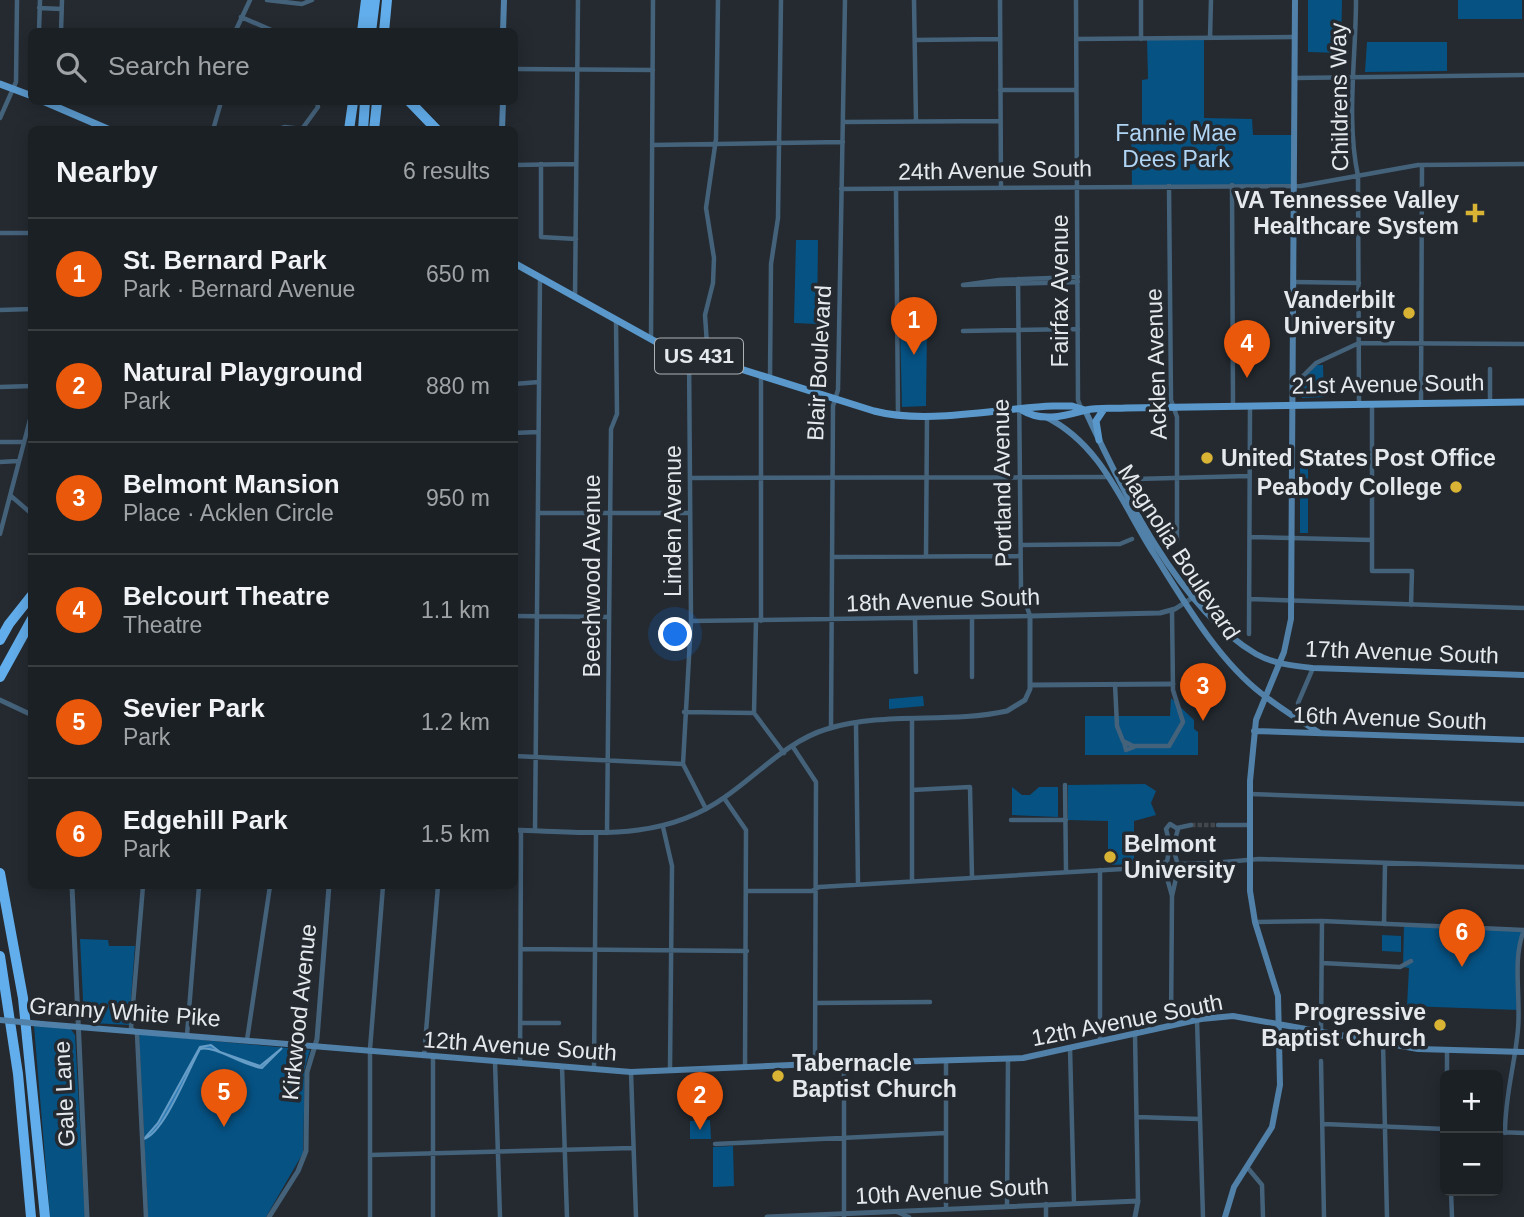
<!DOCTYPE html>
<meta charset="utf-8">
<style>
body{margin:0;font-family:Arial,sans-serif;background:#24282c;color:#f1f3f6}
.controls{position:absolute;right:21px;bottom:21px;display:grid;overflow:hidden;border-radius:10px;box-shadow:0 4px 18px #0003}
.controls button{width:63px;height:63px;display:grid;place-items:center;padding:0;border:0;border-bottom:2px solid #393e41;background:#1b2024;color:#f1f3f6;font:35px sans-serif}
.you{position:absolute;left:676px;top:635px;width:24px;height:24px;margin:-18px;border:5px solid #fff;border-radius:50%;background:#1a73e8;box-shadow:0 0 0 10px #1a73e833}
.badge{display:grid;place-items:center;width:46px;height:46px;border-radius:50%;background:#ea580c;color:#fff;font-size:23px;font-weight:700}
.pin{position:absolute;translate:-50% -58px;filter:drop-shadow(0 2px 4px #0008)}
.pin::after{content:'';position:absolute;top:37px;width:24px;height:21px;background:inherit;clip-path:polygon(0 0,100% 0,50% 100%)}
.list{margin:0;padding:0;list-style:none}
h2{display:flex;justify-content:space-between;align-items:center;height:91px;margin:0;padding:0 28px;font-size:30px}
h2 small{font-size:23px;font-weight:400;color:#a0a3a6}
.list li{display:grid;grid-template-columns:46px 1fr auto;gap:21px;align-items:center;box-sizing:border-box;height:112px;padding:0 28px;border-top:2px solid #393e41}
.list b{display:block;font-size:26px;white-space:nowrap}
.list p{margin:0;font-size:23px;white-space:nowrap;color:#a0a3a6}
.list em{font-size:23px;font-style:normal;color:#a0a3a6}
.icon{flex:none;width:38px;height:38px;fill:none;stroke:currentColor;stroke-width:2;stroke-linecap:round;stroke-linejoin:round}
.map{position:relative;flex:none;width:1524px;height:1217px;overflow:hidden}
.search{position:absolute;background:#1b2024;box-shadow:0 4px 18px #0003;left:28px;top:28px;width:490px;height:77px;display:flex;align-items:center;gap:18px;box-sizing:border-box;padding:0 24px;border-radius:10px;color:#a0a3a6;font-size:26px}
.panel{position:absolute;background:#1b2024;box-shadow:0 4px 18px #0003;left:28px;top:126px;width:490px;height:763px;border-radius:10px}
.map>svg:first-child{display:block}
</style>
<div class="map">
<svg width="1524" height="1217" viewBox="0 0 1524 1217">
<rect width="100%" height="100%" fill="#242a30"/>
<!-- green -->
<path fill="#065283" d="M1308,0H1342L1341,53L1308,52Z
M1458,0H1522V19H1458Z
M1147,38H1204V118L1252,119L1253,135H1294V186H1132L1131,127L1142,126V80L1148,79Z
M1367,42H1447V71L1365,72Z
M796,240H818L817,324L794,323Z
M900,328H927L926,406L902,407Z
M1316,365H1323L1324,397L1302,398L1300,382Z
M1308,464V533H1300V466Z
M923,696L924,706L889,709V699Z
M1171,698L1194,720V729L1198,732V755H1085V716H1170Z
M1145,784L1156,791L1151,803L1156,815L1134,821V858L1139,864L1108,865V821L1068,820V785Z
M1012,787L1022,795H1030L1039,787H1058V817L1012,815Z
M1404,924L1524,930L1519,952V1010L1407,1006L1409,968L1403,967Z
M1382,935L1401,936V952L1382,951Z
M80,939L108,940L109,946H135L129,1025L92,1023L84,1019Z
M34,1026L70,1028L75,1035L85,1217H50Z
M139,1034L310,1050L305,1068L303,1153L266,1217H148Z
M710,1120L711,1139H690V1121Z
M733,1146L734,1186L713,1187V1147Z"/>
<!-- water -->
<path fill="#2f7cb7" stroke="#669dc7" stroke-width="2" d="M211,1045L220,1052L260,1066L282,1048L262,1068C243,1066 215,1045 200,1049C189,1068 165,1132 144,1139L158,1123L200,1047Z"/>
<g fill="none" stroke-linecap="round" stroke-linejoin="round">
<!-- minor-tunnel -->
<path stroke="#41474c" stroke-width="4.5" stroke-dasharray="4.5 2" stroke-linecap="butt" d="M1191,825H1218"/>
<!-- minor -->
<path stroke="#45627b" stroke-width="4.5" d="M267,0L302,4L312,0
M914,0L916,121
M1000,0L1001,188
M1076,0L1078,400L1081,408
M1356,0C1356,58 1346,119 1358,176L1359,404
M39,8L62,9
M241,17L276,32
M39,32L40,0
M61,32L62,0
M235,32L250,0
M1210,38L1211,0
M1076,39L1295,37
M1141,39V0
M915,40L1000,39
M514,69L653,70
M1294,78L1524,75
M1000,90H1076
M221,102H317
M0,118L16,82L17,0
M843,122L1000,121
M213,130L221,102
M276,130L285,127L302,129L318,107L317,102
M652,145L843,142
M541,164V237L576,239
M514,165L576,164
M1232,185L1233,406
M1169,186L1171,400L1177,417V541
M841,189L1301,186L1418,165L1524,164
M896,189L898,414
M0,233H32
M1294,282L1359,283
M963,285L999,280L1078,277
M964,285L1078,282
M575,298L578,0
M0,310L32,309
M963,331L1078,329
M651,339L653,0
M689,352L691,621L683,764L706,809
M708,359L705,315L713,283L714,258L706,208L716,139L718,0
M761,374V621
M770,377L771,264L778,218L781,0
M514,384L539,382
M1293,386L1316,363L1359,343L1524,344
M0,387L32,386
M1490,402V369
M1421,404L1422,165
M1372,405V450
M514,433L538,432
M0,442H24
M1372,454V571H1412L1411,605
M0,462L18,461
M690,478L1108,477
M1135,479L1249,476
M11,496L32,514
M539,513H689
M0,534L32,412
M1250,537L1372,540
M1021,545L1120,544L1132,539
M926,555L927,416
M832,557L1020,556
M1249,599L1524,608
M514,616L609,617
M972,619V677
M915,620L916,672
M691,621L1030,616L1021,589L1018,279
M756,621L754,713L784,753
M1249,634L1250,406
M1115,684L1117,726L1123,741L1133,746H1169L1183,722L1173,690L1172,610
M684,712L754,713
M912,719V880
M1300,720L1298,703L1313,668
M856,724L858,884
M831,728L833,406L838,390L845,0
M1124,742L1126,750L1134,747
M793,747L816,782L815,1062
M514,756L683,764
M1065,785L1066,871
M912,790L970,787L972,877
M1250,794L1524,804
M724,798L746,830L745,1067
M1011,820H1066
M1218,825H1249
M663,827L672,866L670,1069
M1177,828L1191,825
M535,831L540,278
M607,833L611,429L617,414L616,321
M1213,863L1259,859L1524,867
M1100,870V1041
M1178,873L1213,863L1179,864
M1177,874L1172,896L1165,871L1140,868L1167,862L1170,845L1166,829L1170,824L1178,829L1173,847L1177,862
M143,886L131,1028L137,1034L146,1217
M747,891H812L819,887L1140,868
M1256,922L1322,921L1524,930
M1384,924L1385,863
M521,949L747,951
M1322,963L1400,967L1411,961
M815,1003L930,1002
M1197,1020L1203,1217
M520,1023H559
M1171,1026L1172,896
M1321,1032L1322,921
M187,1035L199,886
M1135,1035L1138,1201
M247,1040L270,886
M1383,1043L1387,1217
M1070,1048L1074,1203
M1447,1051V1075
M424,1056L438,886
M433,1057V1217
M946,1061V1209
M1321,1061L1324,1217
M495,1062L500,1217
M520,1063L521,830
M562,1067L567,1217
M594,1069L596,833
M631,1072L636,1217
M1137,1117L1199,1119
M1324,1124L1445,1129
M1498,1132L1524,1133
M1505,1133C1505,1094 1515,1065 1518,1029C1521,997 1512,960 1524,930
M715,1144L946,1133
M370,1155L633,1148
M1247,1167L1262,1185L1263,1217
M1451,1191L1452,1217
M1046,1204V1217
M1007,1206L1008,1059
M897,1212L909,1217
M370,1217V1049L383,886
M844,1217V1067"/>
<!-- tertiary -->
<path stroke="#45627b" stroke-width="5" d="M1031,685L1173,684
M0,700L32,715
M514,830C589,832 661,843 725,797C757,775 789,740 827,729C884,711 949,724 1007,711L1025,700L1030,689V616L1160,613L1175,609L1192,598
M72,886L87,1217
M814 1065a4 4 0 1 1 8 0a4 4 0 1 1-8 0Z
M269,1217L298,1171L306,1151L307,1072L317,1039L329,886
M767,1217L1138,1201L1135,1217"/>
<!-- secondary -->
<path stroke="#5180a8" stroke-width="6" d="M503,32L504,0
M502,130L503,102
M1085,410C1122,490 1179,609 1256,654C1274,664 1294,666 1313,668L1524,675
M1046,417C1102,445 1122,504 1154,554C1184,601 1217,659 1262,694C1280,708 1300,721 1320,733
M1254,731L1524,740
M42,1024L631,1072L814,1064
M821,1064L1023,1058L1201,1019L1233,1016L1418,1049L1524,1052
M821,1068L851,1066
M1225,1217L1234,1187L1272,1127L1280,1085L1278,996L1255,922L1250,891V781L1256,720L1284,652L1291,619L1295,0"/>
<!-- primary -->
<path stroke="#5a98cb" stroke-width="7" d="M0,84L32,96
M45,102L110,130
M514,263L658,343L874,411C928,425 999,408 1053,406H1072L1085,410
M1022,410C1042,423 1067,415 1086,410C1099,407 1113,409 1126,408L1524,402
M1099,440L1096,421L1104,409"/>
<!-- motorway -->
<path stroke="#62adeb" stroke-width="10" d="M362,32L366,0
M371,32L375,0
M384,32L387,0
M410,102L437,130
M349,130L353,102
M363,130L365,102
M374,130L377,102
M0,640L9,624L32,595
M0,677L32,619
M0,873L23,998L45,1217
M0,956L18,1074L31,1217"/>
<!-- secondary-bridge -->
<path stroke="#5180a8" stroke-width="6" d="M0,1020L42,1024"/>
</g>
<!-- markers -->
<g fill="#d9b334" stroke="#242a30" stroke-width="2.5">
<path d="M1471.5 202.5h7v7h7v7h-7v7h-7v-7h-7v-7h7z"/>
<circle cx="1409" cy="313" r="7"/>
<circle cx="1207" cy="458" r="7"/>
<circle cx="1456" cy="487" r="7"/>
<circle cx="1110" cy="857" r="7"/>
<circle cx="1440" cy="1025" r="7"/>
<circle cx="778" cy="1076" r="7"/>
</g>
<g text-anchor="middle" stroke-width="7" stroke-linejoin="round" paint-order="stroke">
<!-- shield labels -->
<rect fill="#242a30" stroke="#abb0b4" stroke-width="2" x="655" y="338.5" width="88" height="35" rx="5"/>
<g font-size="21" font-weight="bold" fill="#e5e9ed">
<text x="699" y="363">US 431</text>
</g>
<!-- street labels -->
<g font-size="23" fill="#e5e9ed" stroke="#242a30">
<text transform="translate(1339 97) rotate(-91)" y="8">Childrens Way</text>
<text transform="translate(995 170) rotate(-1)" y="8">24th Avenue South</text>
<text transform="translate(1060 291) rotate(-90)" y="8">Fairfax Avenue</text>
<text transform="translate(819 363) rotate(-87)" y="8">Blair Boulevard</text>
<text transform="translate(1156 364) rotate(-92)" y="8">Acklen Avenue</text>
<text transform="translate(1388 384) rotate(-1)" y="8">21st Avenue South</text>
<text transform="translate(1002 483) rotate(-91)" y="8">Portland Avenue</text>
<text transform="translate(673 521) rotate(-90)" y="8">Linden Avenue</text>
<text transform="translate(1179 552) rotate(57)" y="8">Magnolia Boulevard</text>
<text transform="translate(592 576) rotate(-90)" y="8">Beechwood Avenue</text>
<text transform="translate(943 600) rotate(-2)" y="8">18th Avenue South</text>
<text transform="translate(1402 652) rotate(2)" y="8">17th Avenue South</text>
<text transform="translate(1390 718) rotate(2)" y="8">16th Avenue South</text>
<text transform="translate(125 1012) rotate(4)" y="8">Granny White Pike</text>
<text transform="translate(299 1012) rotate(-84)" y="8">Kirkwood Avenue</text>
<text transform="translate(1127 1020) rotate(-11)" y="8">12th Avenue South</text>
<text transform="translate(520 1046) rotate(4)" y="8">12th Avenue South</text>
<text transform="translate(64 1094) rotate(-93)" y="8">Gale Lane</text>
<text transform="translate(952 1191) rotate(-3)" y="8">10th Avenue South</text>
</g>
<!-- park labels -->
<g font-size="23" fill="#b1d5f5" stroke="#242a30">
<text x="1176" y="141">Fannie Mae<tspan x="1176" dy="26">Dees Park</tspan></text>
</g>
<!-- poi labels -->
<g font-size="23" font-weight="bold" fill="#e5e9ed" stroke="#242a30" text-anchor="end">
<text x="1459" y="208">VA Tennessee Valley<tspan x="1459" dy="26">Healthcare System</tspan></text>
<text x="1395" y="308">Vanderbilt<tspan x="1395" dy="26">University</tspan></text>
<text x="1221" y="466" text-anchor="start">United States Post Office</text>
<text x="1442" y="495">Peabody College</text>
<text x="1124" y="852" text-anchor="start">Belmont<tspan x="1124" dy="26">University</tspan></text>
<text x="1426" y="1020">Progressive<tspan x="1426" dy="26">Baptist Church</tspan></text>
<text x="792" y="1071" text-anchor="start">Tabernacle<tspan x="792" dy="26">Baptist Church</tspan></text>
</g>
</g>
</svg>
<div class="controls">
<button>+</button>
<button>−</button>
</div>
<div class="you"></div>
<div class="pin badge" style="left:914px;top:355px">1</div>
<div class="pin badge" style="left:700px;top:1130px">2</div>
<div class="pin badge" style="left:1203px;top:721px">3</div>
<div class="pin badge" style="left:1247px;top:378px">4</div>
<div class="pin badge" style="left:224px;top:1127px">5</div>
<div class="pin badge" style="left:1462px;top:967px">6</div>
<div class="search"><svg class="icon" aria-label="search" viewBox="0 0 24 24"><circle cx="10" cy="10" r="6"/><path d="M15 15l6 6"/></svg>Search here</div>
<section class="panel">
<h2>Nearby<small>6 results</small></h2>
<ul class="list">
<li><span class="badge">1</span><div><b>St. Bernard Park</b><p>Park · Bernard Avenue</p></div><em>650 m</em></li>
<li><span class="badge">2</span><div><b>Natural Playground</b><p>Park</p></div><em>880 m</em></li>
<li><span class="badge">3</span><div><b>Belmont Mansion</b><p>Place · Acklen Circle</p></div><em>950 m</em></li>
<li><span class="badge">4</span><div><b>Belcourt Theatre</b><p>Theatre</p></div><em>1.1 km</em></li>
<li><span class="badge">5</span><div><b>Sevier Park</b><p>Park</p></div><em>1.2 km</em></li>
<li><span class="badge">6</span><div><b>Edgehill Park</b><p>Park</p></div><em>1.5 km</em></li>
</ul>
</section>
</div>
